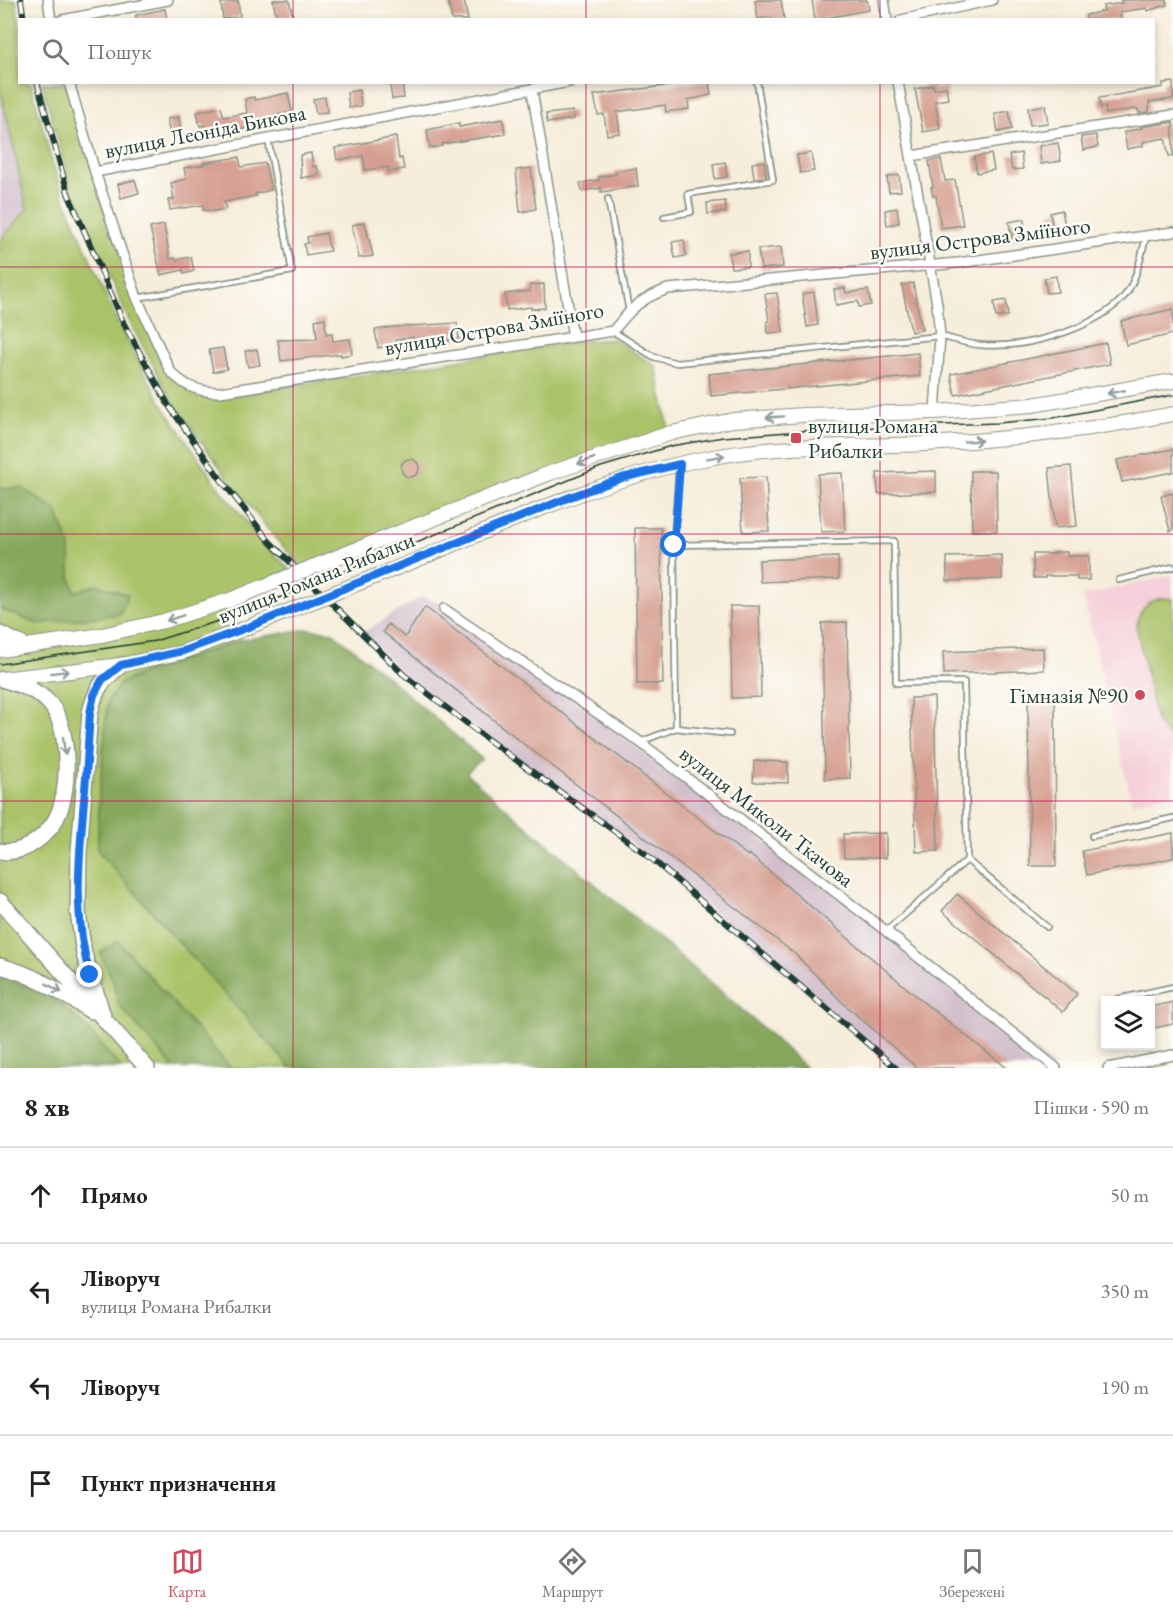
<!DOCTYPE html>
<html lang="uk">
<meta charset="utf-8">
<style>
body{margin:0;font-family:"EB Garamond",serif;background:#f2f2f2;color:#202124}
.controls{position:absolute;right:18px;bottom:18px;display:grid;overflow:hidden;border-radius:0px;box-shadow:0 3px 9px #0003}
.controls button{width:54px;height:54px;display:grid;place-items:center;padding:0;border:0;border-bottom:2px solid #e0e0e0;background:#fff;color:#202124;font:30px sans-serif}
.stop{position:absolute;width:18px;height:18px;margin:-14px;border:4px solid #1a73e8;border-radius:50%;background:#fff}
.stop.end{background:#1a73e8;border-color:#fff;box-shadow:0 2px 6px #0008}
.list{margin:0;padding:0;list-style:none}
h2{display:flex;justify-content:space-between;align-items:center;height:78px;margin:0;padding:0 24px;font-size:26px}
h2 small{font-size:20px;font-weight:400;color:#757577}
.list li{display:grid;grid-template-columns:39px 1fr auto;gap:18px;align-items:center;box-sizing:border-box;height:96px;padding:0 24px;border-top:2px solid #e0e0e0}
.list b{display:block;font-size:22px;white-space:nowrap}
.list p{margin:0;font-size:20px;white-space:nowrap;color:#757577}
.list em{font-size:20px;font-style:normal;color:#757577}
.icon{flex:none;width:33px;height:33px;fill:none;stroke:currentColor;stroke-width:2;stroke-linecap:round;stroke-linejoin:round}
.map{position:relative;flex:none;width:1173px;height:1068px;overflow:hidden}
.search{position:absolute;background:#fff;box-shadow:0 3px 9px #0003;left:18px;right:18px;top:18px;height:66px;display:flex;align-items:center;gap:15px;box-sizing:border-box;padding:0 21px;border-radius:0px;color:#757577;font-size:22px}
.sheet{height:462px;background:#fff}
nav{display:flex;justify-content:space-around;align-items:center;box-sizing:border-box;height:84px;border-top:2px solid #e0e0e0;background:#fff;font-size:16px;color:#757577}
nav a{display:grid;justify-items:center;gap:3px}
nav .on{color:#d1495b}
.map>svg:first-child{display:block}
</style>
<div class="map">
<svg width="1173" height="1068" viewBox="0 0 1173 1068">
<rect width="100%" height="100%" fill="#fdfcf7"/>
<filter id="ink" filterUnits="userSpaceOnUse"><feTurbulence type="fractalNoise" baseFrequency=".0167" numOctaves="2"/><feDisplacementMap in="SourceGraphic" scale="12" xChannelSelector="R" yChannelSelector="G"/><feConvolveMatrix kernelMatrix="1 2 1 2 8 2 1 2 1" color-interpolation-filters="sRGB"/></filter>
<filter id="wash" filterUnits="userSpaceOnUse"><feTurbulence type="fractalNoise" baseFrequency=".008" numOctaves="4" result="noise"/><feDisplacementMap in="SourceGraphic" scale="24" xChannelSelector="R" yChannelSelector="G"/><feGaussianBlur stdDeviation="1.35" result="paint"/><feColorMatrix in="noise" values="0 0 0 0 0 0 0 0 0 0 0 0 0 0 0 0 0 1.4 0 .05"/><feComposite in="paint" operator="in"/></filter>
<g filter="url(#wash)">
<rect width="100%" height="100%" fill="#f6edda"/>
<!-- built -->
<path fill="#f5cfd9" d="M1173,575V793L1132,803L1083,596Z"/>
<!-- industrial -->
<path fill="#d1bdcb" d="M0,88L27,209L0,241Z
M423,596L447,607L886,931L1056,1068H895L646,854L403,674L362,633Z"/>
<!-- green -->
<path fill="#aac267" stroke="#64804e" stroke-width="1.5" d="M0,0H16L20,27V82L31,83L50,155L63,195L119,326L165,409L217,485L266,546L290,570L227,598L242,640L142,673L121,683L108,701L99,799L98,851L291,1068H231L118,941L100,953L113,981L118,1004L174,1068H121L80,1021L43,990L0,979V241L27,209L0,88Z
M42,83H66L135,300L177,382C191,393 203,395 220,397L574,342L613,339L656,366L669,429L302,566L275,538L227,477L173,402L129,321L72,191Z
M1163,598L1173,599V736L1166,734L1156,721L1137,629C1137,612 1146,601 1163,598Z"/>
<!-- forest -->
<path fill="#87a85c" stroke="#537248" stroke-width="1.5" d="M21,487L57,511L70,547V576L75,592L97,584L128,595L120,614L37,624L0,609V489Z
M308,629L332,632L390,679L482,759L466,773C578,873 697,966 806,1068H291L98,851L99,800L108,701L121,683L142,673L242,640Z
M118,941L231,1068H174L118,1004L113,981L100,953Z
M0,979L43,990L80,1021L121,1068H0Z"/>
<g id="blocks">
<!-- building -->
<path fill="#d59e90" d="M273,0H289L293,16L277,20Z
M448,0H464L468,20H452Z
M755,0H781L784,20H771V17L758,19Z
M812,0H867L869,10L815,20Z
M1121,0H1166L1167,5L1147,11V8L1120,12L1121,20H1086V15L1104,11L1103,6L1122,3Z
M238,1L240,17L223,19L221,3Z
M165,9L167,20H136V15Z
M402,82L404,98L392,99L390,84Z
M696,82H709L711,95L688,100L689,109L666,112L665,105L617,112L620,133L607,135L604,114L598,115L594,95Z
M1173,82V99L1149,102V112L1139,113L1138,109H1135L1106,114L1105,107L1101,108L1099,98L1163,87V83Z
M933,85L934,89L946,87L948,99L935,101L940,129L923,132L915,89Z
M359,90L361,106L349,108L347,92Z
M288,93L292,112L258,119L259,126L206,136L204,125L200,126L197,112L221,107L224,117L247,113L245,99L254,97L255,100Z
M325,97L327,112L316,114L313,99Z
M1045,105L1048,123L1030,125L1028,108Z
M573,111L574,119L547,123L546,114Z
M1009,111L1012,129L998,132L995,114Z
M179,117L181,132L170,135L167,119Z
M503,119L505,134L442,144V146L430,148L427,130L459,123V127Z
M1173,122V156H1169L1165,138L1143,142V146L1127,149L1124,132L1142,128L1141,127Z
M1096,135L1098,147L1083,150L1081,137Z
M396,137L399,159L402,158L404,169L388,172V167L365,170L363,156L337,160L335,148Z
M1058,143L1061,161L1041,164L1039,146Z
M311,153L313,167L317,166L319,175L301,178L300,155Z
M811,153L814,171L800,173L797,155Z
M1021,153L1023,169L1012,170L1009,155Z
M991,154L994,170L977,173L974,157Z
M239,157L241,167L265,163L271,190L255,194L256,196L224,202L226,209L214,211L203,210V205L170,210L168,200L174,199L171,183L186,179L184,168L204,165L203,163Z
M941,159L945,181L955,180L963,225L941,228L936,196H933L931,187H933L929,161Z
M764,161L766,177L754,178L752,163Z
M725,162L727,177L715,179L713,164Z
M531,168L536,209L520,212L516,170Z
M636,168L638,186L601,192V188L582,191L580,183L599,180V177L616,174L615,171Z
M899,175L901,191L889,192L887,177Z
M135,180L139,193L121,198L118,184Z
M725,201L726,212L708,214L707,203Z
M897,208L899,223L887,225L885,210Z
M1062,210L1065,226L1053,228L1050,213Z
M1024,219L1025,237L1012,239L1009,222Z
M365,222L373,256L359,258L352,225Z
M164,225L170,259L175,258L176,260L191,257L194,271L184,274L183,270L161,275L150,228Z
M326,233L330,251L306,255L304,244L308,243L307,237Z
M684,240L686,256L675,258L672,242Z
M781,247L783,267L761,269L758,249Z
M748,251V267L731,268L729,253Z
M1056,276L1058,292L1047,293L1044,278Z
M913,283L922,330L911,332L902,285Z
M544,284L545,308L531,309V307L507,310L505,294L530,291V285Z
M845,288L846,293L868,290L871,305L859,307L858,301L836,305L834,289Z
M814,292L818,325L807,327L802,294Z
M777,293L783,332L768,333L767,321H769L765,294Z
M1006,300L1008,316L996,317L994,302Z
M1173,309V334L1126,345L1121,321Z
M325,318L326,334L332,333L333,341L350,339L352,354L341,356V354L281,361L278,340L317,339L315,320Z
M457,323L459,339L444,341V337L414,342L413,337L395,340L396,344L378,348L375,330L393,327Z
M1106,343L1110,364L955,395L951,374Z
M223,348L227,369L213,372L209,350Z
M257,349L260,365L248,367L245,351Z
M918,353L920,376L711,396L709,374Z
M1173,449V472L1122,482L1117,460Z
M401 468a9 9 0 1 1 18 0a9 9 0 1 1-18 0Z
M1071,466L1077,526L1055,528L1049,468Z
M936,471V492L878,494L877,473Z
M971,471H996L997,531H972Z
M842,473L845,531L821,532L818,474Z
M766,477L769,531L743,532L740,478Z
M1173,493V530L1170,531L1161,496Z
M635,528H661L663,684H637Z
M1055,552H1067V556H1089V580H1077V576H1045V578H1033V554H1055Z
M1002,555V579L947,581V557Z
M838,557L839,579L760,582L759,560Z
M730,606H759L761,697L732,698Z
M425,607L748,856L749,854L922,1001L1007,1068H917L844,1004L795,954L524,744L383,632L388,624L405,637Z
M847,622L850,778L825,779L822,623Z
M1043,648L1044,670L944,674L943,652Z
M934,697L938,851L916,852L911,698Z
M1028,699H1055L1056,866H1030Z
M754,761L788,762V783L753,782Z
M886,833V858H844L843,834Z
M1173,833V858L1087,875L1082,851Z
M957,894L1077,994L1063,1012L942,911Z
M1173,1002V1024L1150,1029V1007Z"/>
</g>
</g>
<g filter="url(#ink)">
<use href="#blocks" fill-opacity="0" stroke="#8a9587" stroke-width="1.5"/>
<g fill="none" stroke-linecap="round" stroke-linejoin="round">
<!-- service casing -->
<g stroke="#8a9587" stroke-width="8">
<path id="service" d="M608,199L629,311
M664,217L691,212L688,194L773,180L757,82
M137,298L292,271L268,139
M614,332L654,357L677,363L940,336C953,339 967,344 980,345C1024,349 1089,331 1121,300C1136,285 1141,256 1146,237
M674,545L679,466
M1119,580L1173,567
M730,734L676,728L674,545L894,541L896,683L964,682L967,860
M640,742L676,728
M1092,836L1173,818
M886,931L967,860L1047,927
M1118,999L1173,987"/>
</g>
<!-- minor casing -->
<g stroke="#8a9587" stroke-width="12">
<path id="minor" d="M48,0L51,20
M884,0L887,20
M62,20L168,0
M901,20L992,0
M69,82L95,172L137,298L170,371C185,387 199,392 220,392L613,331C632,308 639,299 668,289L958,263L1173,232
M898,82L937,304L940,336L935,412
M532,90L573,337
M911,156L1173,115
M95,172L569,82
M444,609L640,742L886,931L1056,1068
M1108,1068L1173,1055"/>
</g>
<!-- secondary casing -->
<g stroke="#8a9587" stroke-width="16">
<path id="secondary" d="M370,544L550,473L671,433L733,420L803,415L935,412L1032,405L1173,381
M384,573C490,531 595,479 708,458C780,444 853,447 925,444C1009,440 1091,430 1173,414
M0,650L102,635L164,621L230,600
M2,679L121,665L183,652L246,628"/>
</g>
<!-- primary casing -->
<g stroke="#8a9587" stroke-width="18">
<path id="primary" d="M0,634L25,646
M0,851C25,856 52,833 60,810C69,782 70,728 50,704C37,689 19,685 2,679
M0,901L147,1068
M0,966C33,974 62,993 91,1011
M104,1019L84,954L78,912L79,852L90,713C96,687 101,682 121,665"/>
</g>
<!-- service -->
<use href="#service" stroke="#fff" stroke-width="4.5"/>
<!-- minor -->
<use href="#minor" stroke="#fff" stroke-width="9"/>
<!-- secondary -->
<use href="#secondary" stroke="#fff" stroke-width="14"/>
<!-- primary -->
<use href="#primary" stroke="#fff" stroke-width="15"/>
<!-- tram -->
<path stroke="#1f3d34" stroke-width="1.5" d="M0,664L155,641L237,615L601,467L671,446L723,437L829,429L998,423L1053,418L1173,395"/>
<!-- rail casing -->
<g stroke="#1f3d34" stroke-width="6">
<path id="rail" d="M21,0L24,20
M37,82L68,193L124,324L169,406L222,481L270,542L403,674L487,739L646,854L896,1068"/>
</g>
<!-- rail -->
<use href="#rail" stroke="#fdfcf7" stroke-width="4" stroke-dasharray="11" stroke-linecap="butt"/>
<!-- secondary-bridge casing -->
<g stroke="#8a9587" stroke-width="16" stroke-linecap="butt">
<path id="secondary-bridge" d="M230,600L370,544
M246,628L384,573"/>
</g>
<!-- secondary-bridge -->
<use href="#secondary-bridge" stroke="#fff" stroke-width="14"/>
</g>
<!-- one-way arrows -->
<defs><path id="oneway-shaft" d="M-6 0H5M1.5-3L5.5 0L1.5 3" fill="none" stroke-width="1.6" stroke-linecap="round" stroke-linejoin="round" transform="scale(1.5)"/></defs>
<g stroke="#8f9e9a">
<use href="#oneway-shaft" transform="translate(1116 392) rotate(169)"/>
<use href="#oneway-shaft" transform="translate(775 417) rotate(176)"/>
<use href="#oneway-shaft" transform="translate(973 441) rotate(-4)"/>
<use href="#oneway-shaft" transform="translate(716 457) rotate(-9)"/>
<use href="#oneway-shaft" transform="translate(586 461) rotate(160)"/>
<use href="#oneway-shaft" transform="translate(175 618) rotate(162)"/>
<use href="#oneway-shaft" transform="translate(60 672) rotate(-7)"/>
<use href="#oneway-shaft" transform="translate(64 746) rotate(84)"/>
<use href="#oneway-shaft" transform="translate(54 988) rotate(30)"/>
</g>
</g>
<g fill="none" stroke-linecap="round" stroke-linejoin="round" filter="url(#ink)">
<!-- route -->
<path stroke="#1a73e8" stroke-width="8" d="M90,975C73,918 79,859 84,800C87,771 88,742 90,713L94,695L102,680L121,665L183,651L246,628L570,497L622,478L680,464L674,545"/>
</g>
<!-- grid -->
<path fill="none" stroke="#c2185b" stroke-width="1.5" stroke-opacity="0.55" d="M293,0V20M586,0V20M880,0V20M293,82V1068M586,82V1068M880,82V1068M0,267H1173M0,534H1173M0,801H1173"/>
<!-- markers -->
<g fill="#d1495b" stroke="#fdfcf7" stroke-width="2">
<rect x="790" y="432" width="12" height="12" rx="3"/>
<circle cx="1140" cy="695" r="6"/>
</g>
<g text-anchor="middle" stroke-width="5" stroke-linejoin="round" paint-order="stroke">
<!-- street labels -->
<g font-size="22" fill="#1f3d34" stroke="#fdfcf7">
<text transform="translate(205 131) rotate(-11)" y="8">вулиця Леоніда Бикова</text>
<text transform="translate(980 238) rotate(-7)" y="8">вулиця Острова Зміїного</text>
<text transform="translate(494 328) rotate(-10)" y="8">вулиця Острова Зміїного</text>
<text transform="translate(316 577) rotate(-22)" y="8">вулиця Романа Рибалки</text>
<text transform="translate(767 816) rotate(38)" y="8">вулиця Миколи Ткачова</text>
</g>
<!-- poi labels -->
<g font-size="22" fill="#1f3d34" stroke="#fdfcf7" text-anchor="start">
<text x="808" y="433">вулиця Романа<tspan x="808" dy="25">Рибалки</tspan></text>
<text x="1128" y="703" text-anchor="end">Гімназія №90</text>
</g>
</g>
</svg>
<div class="controls">
<button><svg class="icon" aria-label="layers" viewBox="0 0 24 24"><path d="M12 4l9 5-9 5-9-5zM3 14l9 5 9-5"/></svg></button>
</div>
<div class="stop" style="left:674px;top:545px"></div>
<div class="stop end" style="left:90px;top:975px"></div>
<div class="search"><svg class="icon" aria-label="search" viewBox="0 0 24 24"><circle cx="10" cy="10" r="6"/><path d="M15 15l6 6"/></svg>Пошук</div>
</div>
<section class="sheet">
<h2>8 хв<small>Пішки · 590 m</small></h2>
<ul class="list">
<li><svg class="icon" aria-label="ahead" viewBox="0 0 24 24"><path d="M12 20V5M6 11l6-6 6 6"/></svg><div><b>Прямо</b></div><em>50 m</em></li>
<li><svg class="icon" aria-label="left" viewBox="0 0 24 24"><path d="M17 20v-9H6M10 6l-5 5 5 5"/></svg><div><b>Ліворуч</b><p>вулиця Романа Рибалки</p></div><em>350 m</em></li>
<li><svg class="icon" aria-label="left" viewBox="0 0 24 24"><path d="M17 20v-9H6M10 6l-5 5 5 5"/></svg><div><b>Ліворуч</b></div><em>190 m</em></li>
<li><svg class="icon" aria-label="arrive" viewBox="0 0 24 24"><path d="M6 21V4h12l-3 4 3 4H6"/></svg><div><b>Пункт призначення</b></div></li>
</ul>
</section>
<nav>
<a class="on"><svg class="icon" aria-label="map" viewBox="0 0 24 24"><path d="M3 6l6-2 6 2 6-2v14l-6 2-6-2-6 2zM9 4v14M15 6v14"/></svg>Карта</a>
<a><svg class="icon" aria-label="directions" viewBox="0 0 24 24"><path d="M12 3l9 9-9 9-9-9zM9 14v-3h6M13 9l2 2-2 2"/></svg>Маршрут</a>
<a><svg class="icon" aria-label="saved" viewBox="0 0 24 24"><path d="M7 4h10v16l-5-4-5 4z"/></svg>Збережені</a>
</nav>
